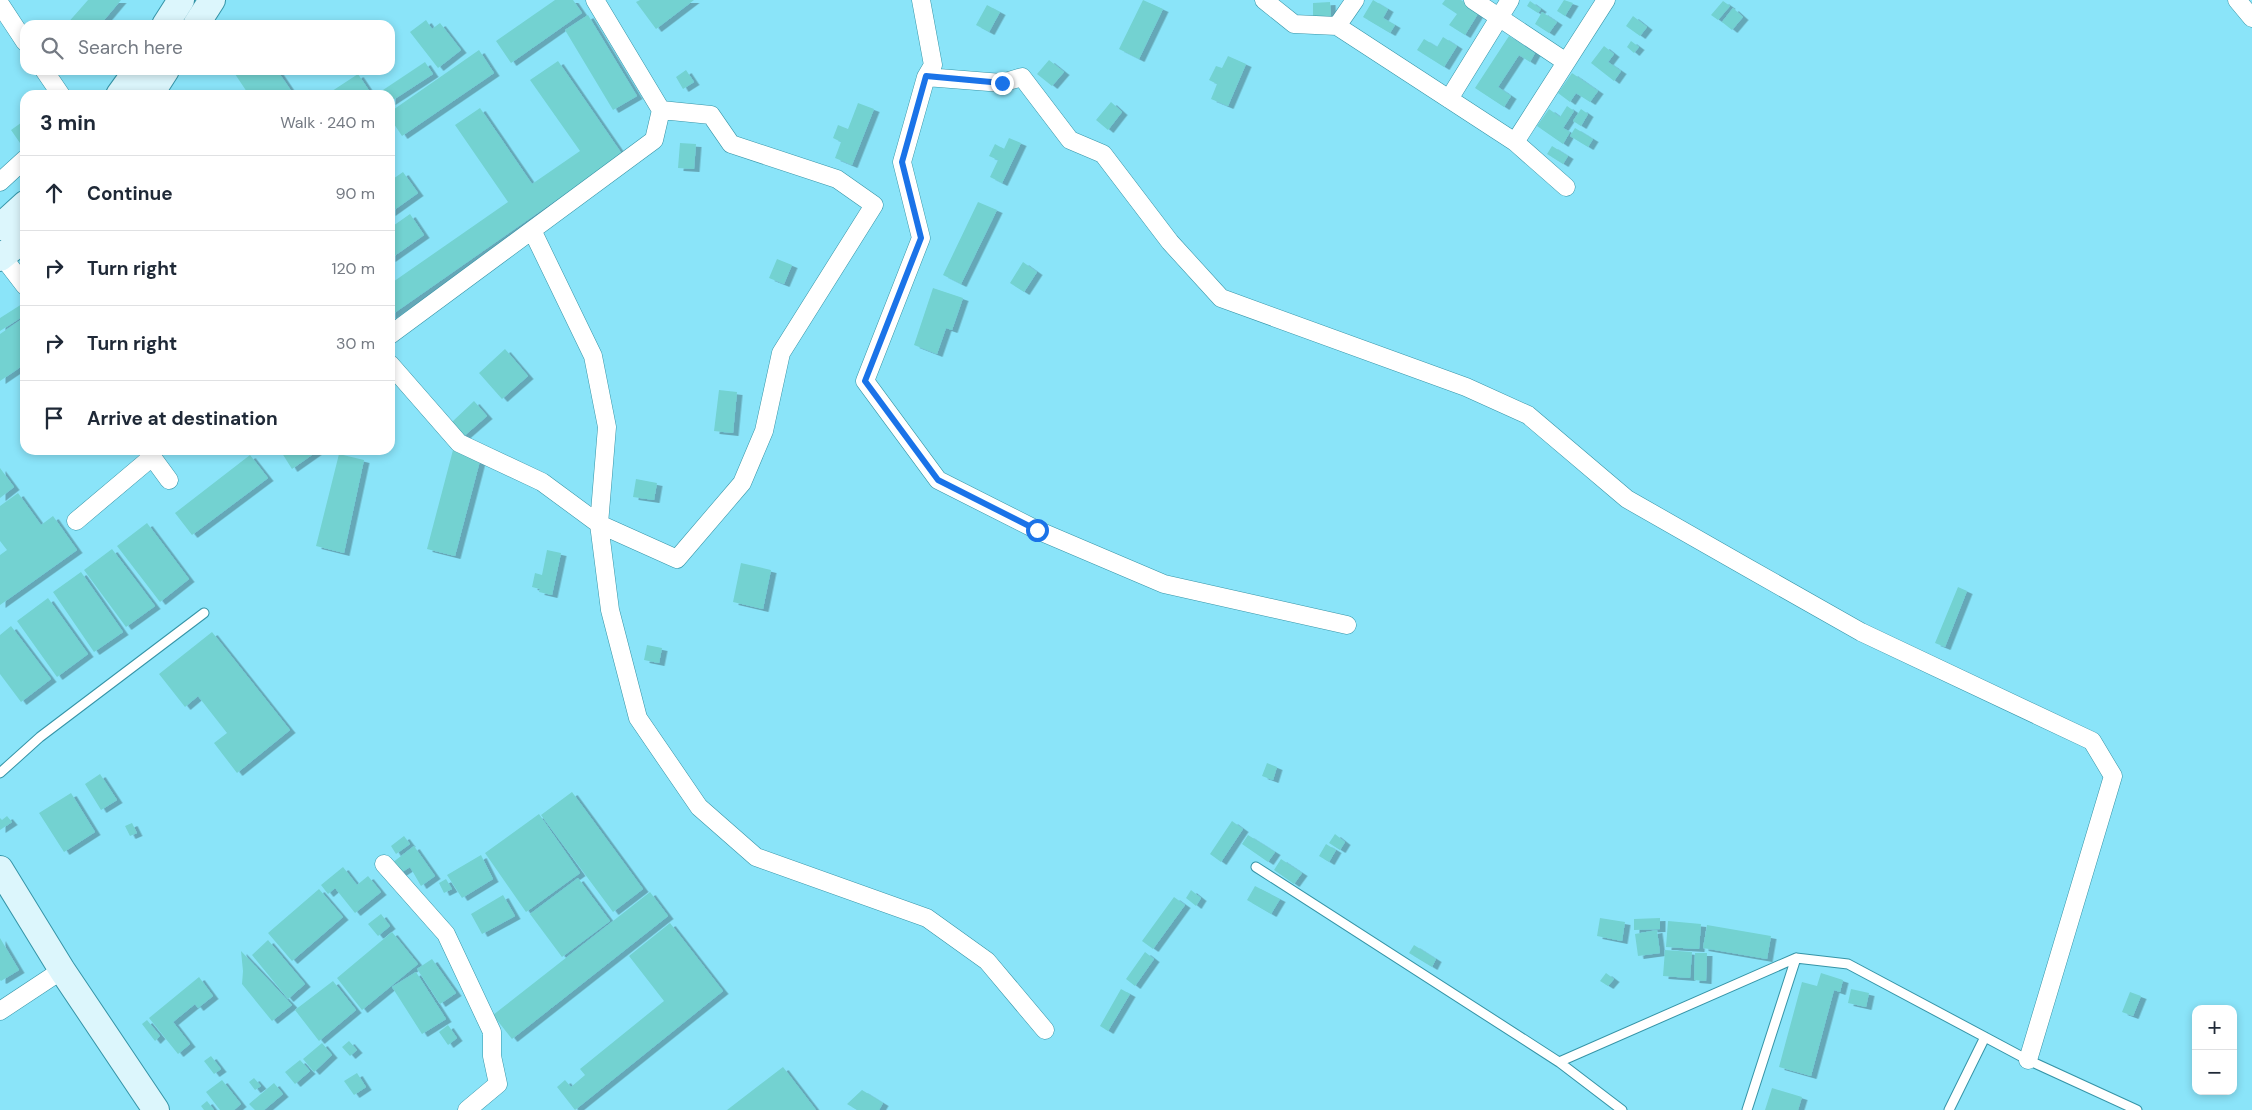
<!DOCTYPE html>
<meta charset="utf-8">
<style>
body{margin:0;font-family:"DM Sans",sans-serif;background:#f6f6f7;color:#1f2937}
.controls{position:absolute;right:15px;bottom:15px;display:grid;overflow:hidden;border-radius:10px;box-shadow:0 2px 8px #0003}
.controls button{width:45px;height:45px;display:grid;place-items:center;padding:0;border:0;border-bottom:1px solid #e0e1e3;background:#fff;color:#1f2937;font:25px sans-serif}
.stop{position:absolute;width:15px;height:15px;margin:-11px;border:4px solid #1a73e8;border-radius:50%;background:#fff}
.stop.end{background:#1a73e8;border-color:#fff;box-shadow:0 1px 5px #0008}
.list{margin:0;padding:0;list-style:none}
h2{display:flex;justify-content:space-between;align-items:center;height:65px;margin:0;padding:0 20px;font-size:21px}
h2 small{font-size:16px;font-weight:400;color:#747a83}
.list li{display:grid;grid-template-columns:32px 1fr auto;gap:15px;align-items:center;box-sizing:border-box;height:75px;padding:0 20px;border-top:1px solid #e0e1e3}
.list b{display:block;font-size:19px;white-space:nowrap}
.list em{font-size:16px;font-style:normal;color:#747a83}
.icon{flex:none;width:28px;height:28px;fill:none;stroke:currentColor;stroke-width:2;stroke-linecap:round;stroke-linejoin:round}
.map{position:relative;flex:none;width:2252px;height:1110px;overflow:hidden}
.search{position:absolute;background:#fff;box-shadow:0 2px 8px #0003;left:20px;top:20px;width:375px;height:55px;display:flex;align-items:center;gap:12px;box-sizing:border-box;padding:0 18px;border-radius:15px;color:#747a83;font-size:19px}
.panel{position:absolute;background:#fff;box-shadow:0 2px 8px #0003;left:20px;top:90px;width:375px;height:365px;border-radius:15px}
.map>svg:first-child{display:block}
</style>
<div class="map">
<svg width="2252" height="1110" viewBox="0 0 2252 1110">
<defs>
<filter id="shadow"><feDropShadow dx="5.5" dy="3" stdDeviation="0" flood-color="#0004"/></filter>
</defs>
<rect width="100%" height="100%" fill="#8ae4f9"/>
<!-- building -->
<path fill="#73d2d1" filter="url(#shadow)" d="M88,0H121L100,25H66Z
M555,0H573L582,13L511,63L496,41Z
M640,0H694L656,29L636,2Z
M1143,0L1163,9L1139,59L1119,49Z
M1373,0L1388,9L1383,18L1395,25L1390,33L1363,17Z
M1445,0H1461L1479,12L1465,35L1449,25L1457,14L1442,4Z
M1564,0L1573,3L1565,16L1557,11Z
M1530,1L1541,9L1538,13L1527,6Z
M1723,1L1730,6L1718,20L1711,15Z
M1330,2L1331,16L1313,17V3Z
M987,5L1000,12L989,32L976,25Z
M1733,8L1743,17L1732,30L1722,22Z
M1542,12L1557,22L1549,33L1535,24Z
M588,15L637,96L613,110L565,30Z
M1633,16L1647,27L1640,36L1626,26Z
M426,20L432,29L440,23L461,50L438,68L410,32Z
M1509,36L1535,53L1530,62L1519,55L1498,87L1511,96L1504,107L1475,88Z
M1443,37L1457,46L1444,67L1417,50L1424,39L1437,47Z
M1631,41L1639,47L1634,53L1627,47Z
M1604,46L1614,54L1608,62L1621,71L1614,81L1591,63Z
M479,50L494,73L402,136L390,118V112Z
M1228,56L1246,64L1228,106L1211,99L1217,84L1209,80L1216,66L1222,68Z
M1049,60L1064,72L1052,86L1037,74Z
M558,61L622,154L390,316V284L508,202L455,125L480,108L532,184L580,151L530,80Z
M425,62L433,74L390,102V95H386L383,90Z
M241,70H277L294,95H249L235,74Z
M686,70L694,82L683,89L676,77Z
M1572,73L1598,91L1590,102L1576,93L1570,102L1558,93Z
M358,74L372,95H326Z
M1111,102L1122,112L1108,130L1096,120Z
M858,103L874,109L852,165L835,158L841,142L833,138L838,125L848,129Z
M1567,106L1574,111L1563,128L1570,132L1563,144L1537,126L1549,109L1560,117Z
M1581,109L1588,114L1581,126L1573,121Z
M25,120V140L20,143L11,130Z
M1575,128L1593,139L1588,147L1570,136Z
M1009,138L1021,143L1002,183L990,177L998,160L989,156L995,144L1004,149Z
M680,143L696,144L694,169L678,168Z
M1552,146L1568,156L1563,164L1547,154Z
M403,172L418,193L390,213V181Z
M978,202L997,210L961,284L943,275Z
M410,214L424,235L390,259V228Z
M777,259L792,265L784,284L769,278Z
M1023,262L1037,272L1024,292L1010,283Z
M933,288L963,298L952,330L946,328L937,354L914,345Z
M22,304L25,309V315L0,331V318Z
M25,317V364L0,381V334Z
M505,349L528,376L502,399L479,373Z
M719,390L737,392L733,433L714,431Z
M474,401L487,416L463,437L451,423Z
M280,450H319L292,469Z
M453,450L481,457L455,556L427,549Z
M339,454L364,460L344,553L316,546Z
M250,455L268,478L192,535L175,513Z
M0,468L14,487L0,498Z
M636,479L657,483L654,500L633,497Z
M18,493L41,525L53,516L77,550L0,605V555L7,550L0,541V506Z
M147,523L189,579L160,602L117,546Z
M112,549L155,606L126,627L84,570Z
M547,550L561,553L552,595L539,592L540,589L532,587L535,573L542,575Z
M741,563L771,570L763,609L733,602Z
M81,572L123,632L94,652L53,592Z
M1958,587L1967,591L1945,647L1935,643Z
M48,598L88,654L57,677L17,621Z
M11,626L51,679L21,702L0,674V635Z
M212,632L290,730L237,773L214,743L227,733L198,696L185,707L159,674Z
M647,645L662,648L659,663L644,660Z
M1267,763L1277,767L1273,780L1262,776Z
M100,774L117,800L101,810L85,784Z
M572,792L643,889L613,912L541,815Z
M71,793L95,832L64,852L39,813Z
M539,814L580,873L526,912L485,853Z
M7,816L12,822L0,830V818L2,820Z
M1232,821L1243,829L1221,862L1210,854Z
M132,823L137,833L130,836L125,826Z
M1335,834L1345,842L1340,850L1329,843Z
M1248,835L1275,852L1268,862L1242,844Z
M404,836L410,844L396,854L391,846Z
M1326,844L1336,850L1329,862L1319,856Z
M414,846L435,876L421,886L410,867L399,874L392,863Z
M481,855L493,879L462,898L447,875Z
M1281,859L1302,873L1294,884L1274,870Z
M343,867L357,885L368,876L381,892L355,913L335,888L328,894L321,885Z
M578,878L610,921L562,957L530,914Z
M446,879L452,889L444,893L439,883Z
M1255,886L1280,899L1271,914L1247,900Z
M319,889L343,917L292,961L268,933Z
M1191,890L1201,898L1196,906L1186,898Z
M650,892L668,916L512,1039L493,1015Z
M503,895L515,916L482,934L471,914Z
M1174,897L1185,905L1153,949L1142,941Z
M381,914L390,926L378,936L368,924Z
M1600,918L1625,922L1622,941L1597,936Z
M1660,918V929L1634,930V919Z
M1668,921L1701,924L1699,949L1666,947Z
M670,923L723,991L575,1110L557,1087L565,1080L571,1087L585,1075L580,1069L664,1001L629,956Z
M1707,925L1771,936L1767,959L1703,948Z
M1657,930L1660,953L1638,956L1635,934Z
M392,932L418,964L362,1010L337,978Z
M0,938L19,970L1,981L0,980Z
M268,940L305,984L288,999L252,955Z
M1414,945L1436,959L1432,967L1409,953Z
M1665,950L1692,952L1690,978L1663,976Z
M241,951L292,1005L272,1021L242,984L243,971Z
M1145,952L1154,959L1135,986L1126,979Z
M1695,953H1707L1706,981L1694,980Z
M432,959L456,993L440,1004L417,969Z
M416,972L446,1019L422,1034L392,987Z
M1606,973L1614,979L1608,986L1600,981Z
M1821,973L1843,980L1840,992L1834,990L1811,1076L1779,1067L1802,982L1817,986Z
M199,977L213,996L198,1008L195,1004L173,1022L190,1044L178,1054L149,1018Z
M333,981L356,1010L319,1041L295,1010Z
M1121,989L1130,994L1108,1031L1100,1026Z
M1851,989L1869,993L1866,1007L1848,1003Z
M2130,992L2141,996L2133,1016L2122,1012Z
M147,1020L160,1036L155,1041L142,1024Z
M448,1025L457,1038L448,1045L439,1032Z
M349,1041L357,1050L350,1056L342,1047Z
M322,1043L332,1055L314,1072L303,1059Z
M211,1056L221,1069L214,1074L204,1061Z
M300,1060L310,1071L295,1084L285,1072Z
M783,1067L816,1110H727Z
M357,1073L366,1087L354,1095L344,1081Z
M254,1078L261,1086L255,1090L249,1082Z
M222,1080L241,1104L234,1110H220L206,1092Z
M274,1083L283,1094L264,1110H255L249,1104Z
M1772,1088L1802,1097L1798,1110H1765Z
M862,1090L883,1103L879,1110H857L847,1104Z
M207,1101L214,1110H204L201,1106Z"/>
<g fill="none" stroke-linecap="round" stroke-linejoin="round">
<!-- lane casing -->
<g stroke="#3594a7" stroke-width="11">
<path id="lane" d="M0,773L40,737L204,613
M1256,867L1559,1062L1796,958L1848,964L2028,1060L2137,1110
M1559,1062L1622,1110
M1747,1110L1796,958
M1949,1110L1985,1037"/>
</g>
<!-- street casing -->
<g stroke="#3594a7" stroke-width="19">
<path id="street" d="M921,0L933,65L926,77L902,162L921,238L865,381L938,480L1037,530L1164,584L1347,625
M1264,0L1294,24L1337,26L1515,142L1566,187
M1473,0L1566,62
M2237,0L2252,18
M0,4L25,42
M1337,26L1355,0
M44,70L61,95
M926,77L1002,83L1022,77L1070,140L1103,154L1170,242L1221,298L1466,387L1528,415L1627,499L1748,568L1861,632L2092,741L2113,776L2028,1060
M1449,99L1510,0
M1515,142L1606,0
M0,182L25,159
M532,230L593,356L607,427L599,524L610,610L638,718L699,807L756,857L927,918L987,961L1045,1030
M2,256L25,286
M390,335L654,140L661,110L595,0
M390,364L459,443L542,482L599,524L677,559L742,483L764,431L781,353L874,205L837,179L731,144L711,115L661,110
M147,450L169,480
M76,521L152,457
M384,864L446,934L492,1032V1056L498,1084L467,1110
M0,1011L62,970"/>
</g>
<!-- secondary casing -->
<g stroke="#3594a7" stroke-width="28">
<path id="secondary" d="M165,25L181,0
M196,25L212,0
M119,95L137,70
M150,95L166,70
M0,227L25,204
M0,258L25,238
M0,869L62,970L156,1110"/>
</g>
<!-- lane -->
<use href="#lane" stroke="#fff" stroke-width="9"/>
<!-- street -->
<use href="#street" stroke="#fff" stroke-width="18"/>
<!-- secondary -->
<use href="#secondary" stroke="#dcf6fc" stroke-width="26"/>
</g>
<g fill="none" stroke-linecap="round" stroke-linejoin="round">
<!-- route -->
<path stroke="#1a73e8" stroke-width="6" d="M1002,83L926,76L902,162L921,238L865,381L938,480L1037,530"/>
</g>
</svg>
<div class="controls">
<button>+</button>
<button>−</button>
</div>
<div class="stop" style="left:1037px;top:530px"></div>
<div class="stop end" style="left:1002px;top:83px"></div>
<div class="search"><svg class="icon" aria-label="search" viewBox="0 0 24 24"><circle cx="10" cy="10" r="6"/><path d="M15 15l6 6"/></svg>Search here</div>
<section class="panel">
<h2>3 min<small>Walk · 240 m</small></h2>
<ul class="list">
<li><svg class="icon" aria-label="ahead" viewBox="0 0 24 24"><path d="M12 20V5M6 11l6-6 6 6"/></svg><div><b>Continue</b></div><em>90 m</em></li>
<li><svg class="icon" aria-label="right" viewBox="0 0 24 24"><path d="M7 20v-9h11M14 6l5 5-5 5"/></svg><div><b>Turn right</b></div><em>120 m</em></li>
<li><svg class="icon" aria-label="right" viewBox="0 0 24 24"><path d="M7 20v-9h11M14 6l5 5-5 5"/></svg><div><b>Turn right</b></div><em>30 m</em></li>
<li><svg class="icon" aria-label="arrive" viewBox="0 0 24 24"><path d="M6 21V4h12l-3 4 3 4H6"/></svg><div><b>Arrive at destination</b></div></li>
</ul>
</section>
</div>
